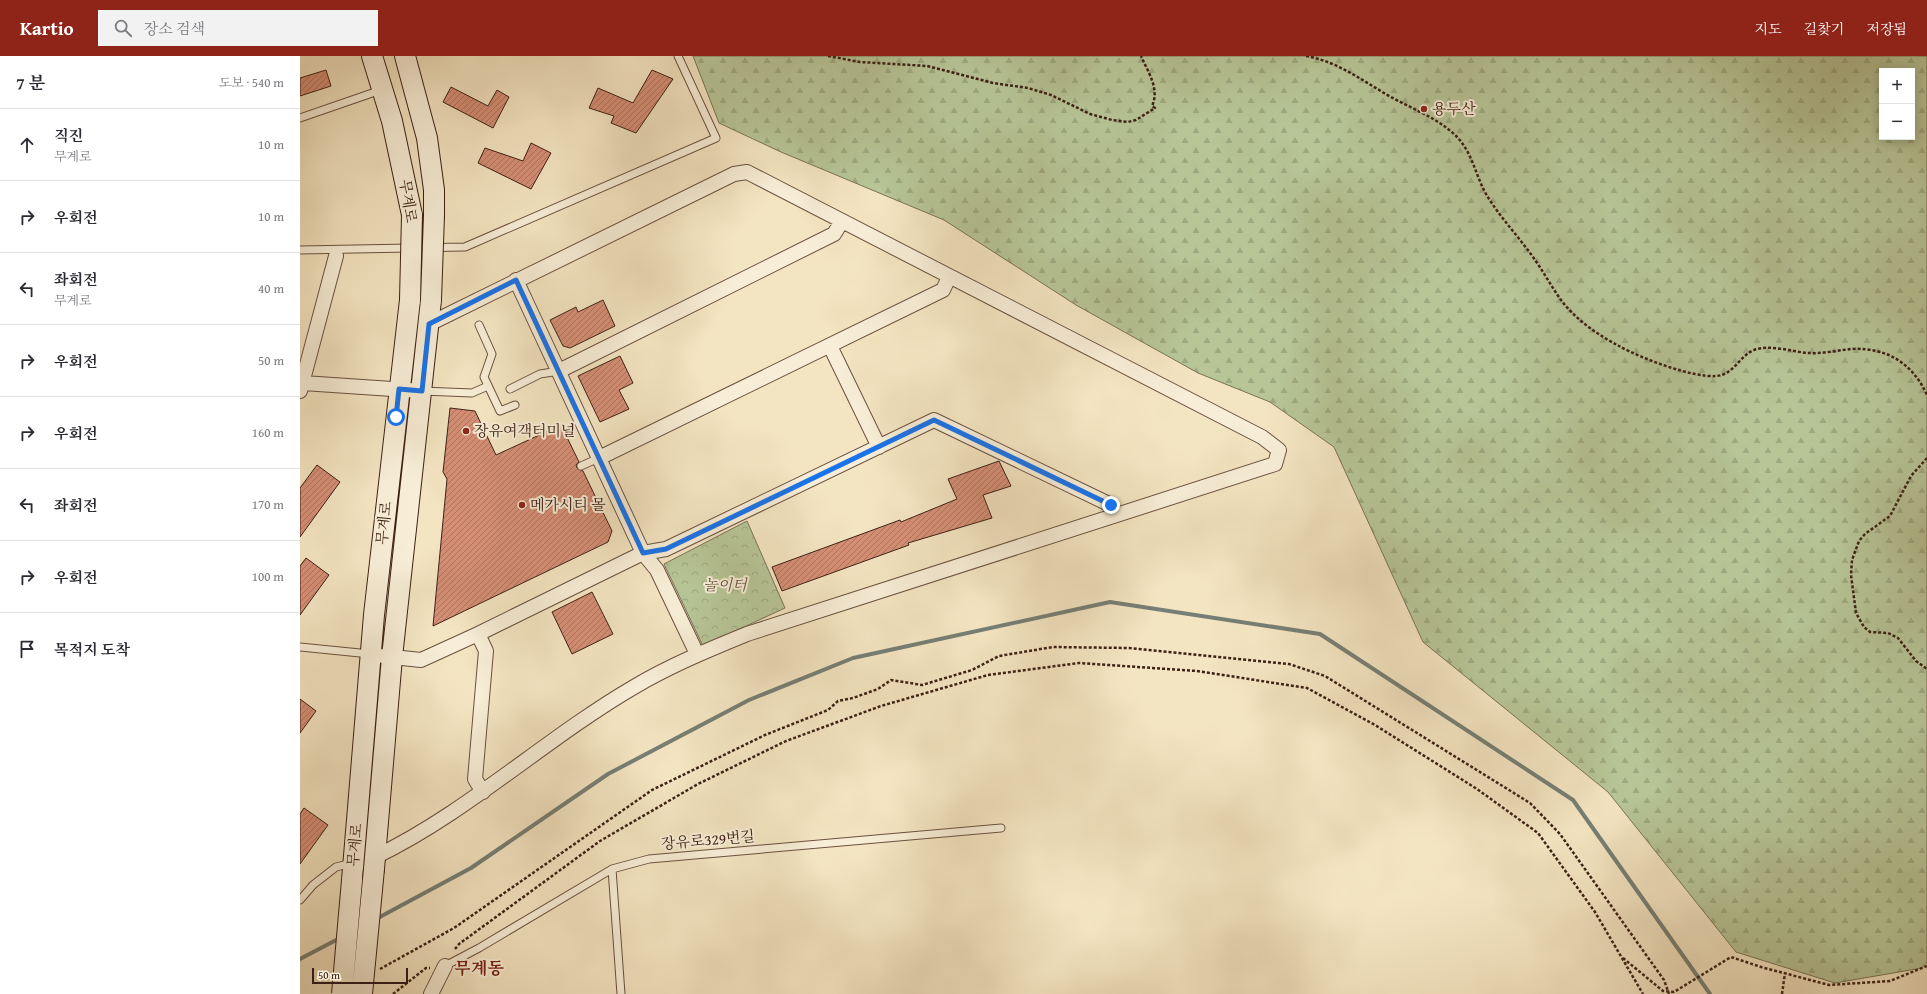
<!DOCTYPE html>
<html lang="ko">
<meta charset="utf-8">
<style>
body{margin:0;font-family:"Gentium Book Plus","Noto Serif KR",serif;background:#f2f2f3;color:#2b2b33}
.controls{position:absolute;right:12px;top:12px;display:grid;overflow:hidden;border-radius:0px;box-shadow:0 2px 10px #0003}
.controls button{width:36px;height:36px;display:grid;place-items:center;padding:0;border:0;border-bottom:1px solid #e1e1e2;background:#fff;color:#2b2b33;font:20px sans-serif}
.scale{position:absolute;left:12px;bottom:10px;width:96px;box-sizing:border-box;padding-left:4px;border:2px solid #3d2015;border-top:0;font-size:11px;line-height:14px;white-space:nowrap;color:#3d2015;-webkit-text-stroke:3px #f8eed7;paint-order:stroke}
.stop{position:absolute;width:12px;height:12px;margin:-9px;border:3px solid #1a73e8;border-radius:50%;background:#fff}
.stop.end{background:#1a73e8;border-color:#fff;box-shadow:0 1px 4px #0008}
.list{margin:0;padding:0;list-style:none}
h2{display:flex;justify-content:space-between;align-items:center;height:52px;margin:0;padding:0 16px;font-size:17px}
h2 small{font-size:13px;font-weight:400;color:#7c7c81}
.list li{display:grid;grid-template-columns:26px 1fr auto;gap:12px;align-items:center;box-sizing:border-box;height:72px;padding:0 16px;border-top:1px solid #e1e1e2}
.list b{display:block;font-size:15px;white-space:nowrap}
.list p{margin:0;font-size:13px;white-space:nowrap;color:#7c7c81}
.list em{font-size:13px;font-style:normal;color:#7c7c81}
.icon{flex:none;width:22px;height:22px;fill:none;stroke:currentColor;stroke-width:2;stroke-linecap:round;stroke-linejoin:round}
.map{position:relative;flex:none;width:1627px;height:938px;overflow:hidden}
header{display:flex;align-items:center;gap:24px;box-sizing:border-box;height:56px;padding:0 20px;background:#8f2418;color:#fff}
header strong{font-size:19px}
nav{display:flex;gap:22px;margin-inline-start:auto;font-size:14px}
.search{width:280px;height:36px;background:#f2f2f3;display:flex;align-items:center;gap:10px;box-sizing:border-box;padding:0 14px;border-radius:0px;color:#7c7c81;font-size:15px}
main{display:flex}
aside{flex:1;background:#fff}
.map>svg:first-child{display:block}
</style>
<header>
<strong>Kartio</strong>
<div class="search"><svg class="icon" aria-label="search" viewBox="0 0 24 24"><circle cx="10" cy="10" r="6"/><path d="M15 15l6 6"/></svg>장소 검색</div>
<nav><a>지도</a><a>길찾기</a><a>저장됨</a></nav>
</header>
<main>
<aside>
<h2>7 분<small>도보 · 540 m</small></h2>
<ul class="list">
<li><svg class="icon" aria-label="ahead" viewBox="0 0 24 24"><path d="M12 20V5M6 11l6-6 6 6"/></svg><div><b>직진</b><p>무계로</p></div><em>10 m</em></li>
<li><svg class="icon" aria-label="right" viewBox="0 0 24 24"><path d="M7 20v-9h11M14 6l5 5-5 5"/></svg><div><b>우회전</b></div><em>10 m</em></li>
<li><svg class="icon" aria-label="left" viewBox="0 0 24 24"><path d="M17 20v-9H6M10 6l-5 5 5 5"/></svg><div><b>좌회전</b><p>무계로</p></div><em>40 m</em></li>
<li><svg class="icon" aria-label="right" viewBox="0 0 24 24"><path d="M7 20v-9h11M14 6l5 5-5 5"/></svg><div><b>우회전</b></div><em>50 m</em></li>
<li><svg class="icon" aria-label="right" viewBox="0 0 24 24"><path d="M7 20v-9h11M14 6l5 5-5 5"/></svg><div><b>우회전</b></div><em>160 m</em></li>
<li><svg class="icon" aria-label="left" viewBox="0 0 24 24"><path d="M17 20v-9H6M10 6l-5 5 5 5"/></svg><div><b>좌회전</b></div><em>170 m</em></li>
<li><svg class="icon" aria-label="right" viewBox="0 0 24 24"><path d="M7 20v-9h11M14 6l5 5-5 5"/></svg><div><b>우회전</b></div><em>100 m</em></li>
<li><svg class="icon" aria-label="arrive" viewBox="0 0 24 24"><path d="M6 21V4h12l-3 4 3 4H6"/></svg><div><b>목적지 도착</b></div></li>
</ul>
</aside>
<div class="map">
<svg width="1627" height="938" viewBox="0 0 1627 938">
<defs>
<pattern id="forest-firs" width="22" height="20" patternUnits="userSpaceOnUse"><rect width="22" height="20" fill="#b7c597"/><path d="M5 1l3.5 6h-7zM16 11l3.5 6h-7z" fill="#9ea981"/></pattern>
<pattern id="park-crowns" width="20" height="18" patternUnits="userSpaceOnUse"><rect width="20" height="18" fill="#b7c597"/><path d="M2 6a3 3 0 1 1 6 0M12 15a3 3 0 1 1 6 0" fill="none" stroke="#9ea981"/></pattern>
<pattern id="building-hatch" width="6" height="6" patternUnits="userSpaceOnUse"><rect width="6" height="6" fill="#d68f76"/><path d="M-1 1l2-2M0 6l6-6M5 7l2-2" fill="none" stroke="#af7460"/></pattern>
</defs>
<rect width="100%" height="100%" fill="#f4e5c2"/>
<filter id="stains"><feTurbulence type="fractalNoise" baseFrequency=".005" numOctaves="4"/><feColorMatrix values="0 0 0 0 .2 0 0 0 0 .09 0 0 0 0 .02 0 0 0 .5 -.17"/></filter>
<radialGradient id="worn" r=".72"><stop offset=".6" stop-color="#630" stop-opacity="0"/><stop offset="1" stop-color="#630" stop-opacity=".3"/></radialGradient>
<!-- forest -->
<path fill="url(#forest-firs)" stroke="#7a7256" fill-rule="evenodd" d="M393,0H1627V906L1622,912L1535,927L1436,896L1308,736L1123,586L1034,391L970,346L898,317L776,249L644,164L481,96L419,67ZM1582,15H1612V81H1582Z"/>
<!-- park -->
<path fill="url(#park-crowns)" stroke="#7a7256" d="M447,465L485,552L403,590L364,508Z"/>
<g fill="none" stroke-linecap="round" stroke-linejoin="round">
<!-- stream -->
<path stroke="#767f75" stroke-width="4" d="M76,863L171,812L308,718L449,644L553,602L810,546L1020,578L1273,744L1410,938
M0,903L40,882"/>
</g>
<!-- building -->
<path fill="url(#building-hatch)" stroke="#3d2015" d="M26,14L31,30L0,40V22Z
M352,14L373,23L336,77L311,67L314,60L289,52L298,32L333,47Z
M151,31L188,50L197,34L209,41L193,72L143,46Z
M231,87L251,97L231,133L178,107L185,92L223,105Z
M303,244L315,270L270,292L263,290L250,264L276,251L278,256Z
M320,300L333,327L319,334L329,353L300,366L278,320Z
M150,352L175,355L196,399L261,369L279,406L276,409L277,412L283,415L312,475L308,486L133,570L147,423L143,416Z
M699,405L711,430L683,439L692,462L608,487L609,489L482,535L472,511L600,464L601,466L657,443L648,423Z
M17,409L40,426L0,481V432Z
M6,502L29,519L0,559V510Z
M292,536L313,578L272,598L252,556Z
M0,643L16,655L0,677Z
M4,752L28,769L0,808V758Z"/>
<g fill="none" stroke-linecap="round" stroke-linejoin="round">
<!-- service casing -->
<g stroke="#6b5140" stroke-width="9">
<path id="service" d="M0,62L81,34
M0,194L165,191L416,82L378,0
M179,269L192,298L184,321L200,355L215,349
M210,333L240,318L259,315
M122,335L172,337L188,330
M281,410L299,402
M0,591L70,598
M312,813L321,938
M0,844L13,829L36,811L52,807
M145,910L179,892L312,813L349,803L701,772"/>
</g>
<!-- minor casing -->
<g stroke="#6b5140" stroke-width="16">
<path id="minor" d="M216,224L343,497L357,514L397,598
M530,290L579,391
M259,315L534,178L542,165
M3,327L122,335
M0,335L36,200
M299,402L643,234L649,221
M178,578L186,595L175,723L183,736
M83,600L121,604L178,578L343,497L366,493L634,364L811,449L814,459
M75,801C168,756 245,683 334,631C369,610 408,594 447,578L975,408L979,394L962,381L447,116L434,118L129,268
M131,938L145,910"/>
</g>
<!-- secondary casing -->
<g stroke="#3d2015" stroke-width="22">
<path id="secondary" d="M72,0L92,65L112,159
M105,0L127,82L134,134V159
M74,813L92,601L131,244
M52,824L74,559L110,244"/>
</g>
<!-- path -->
<path stroke="#3d2015" stroke-width="2.5" stroke-dasharray="3 2" stroke-linecap="butt" d="M528,0L560,6L627,10L693,27L728,32L751,39L790,58L812,64L828,66L836,64L855,52L852,50C860,33 848,16 841,0
M1006,0C1035,5 1059,22 1084,37C1107,51 1135,60 1155,79C1172,95 1175,118 1186,138C1199,160 1218,180 1233,201C1243,215 1251,230 1261,244C1275,263 1298,279 1319,290C1340,302 1393,322 1416,320C1434,319 1439,300 1454,294C1471,288 1492,296 1509,297C1523,298 1538,294 1552,293C1587,291 1613,308 1627,339
M1627,402L1611,420L1590,460L1565,478L1559,485L1552,504L1551,519L1556,557L1564,571L1570,576L1588,577L1598,582L1616,605L1627,613
M155,893L159,888L300,785L398,728L486,685L581,650L688,619L779,607L897,615L1007,632L1075,669L1177,733L1238,777L1295,856L1343,938
M1323,902L1363,935L1374,936L1431,901L1461,911L1529,929L1590,925L1627,910
M80,913L154,872L352,734L465,679L528,654L538,645L553,642L578,633L591,624L622,629L672,614L699,600L753,591L829,592L989,608L1025,620L1230,747L1260,778L1364,924L1369,938
M93,938L126,912H130
M1482,938L1485,917"/>
<!-- service -->
<use href="#service" stroke="#f8eed7" stroke-width="7"/>
<!-- minor -->
<use href="#minor" stroke="#f8eed7" stroke-width="14"/>
<!-- secondary -->
<use href="#secondary" stroke="#f8eed7" stroke-width="20"/>
<!-- secondary-bridge casing -->
<g stroke="#3d2015" stroke-width="22" stroke-linecap="butt">
<path id="secondary-bridge" d="M110,244L112,159
M131,244L134,159
M42,938L52,824
M62,938L74,813"/>
</g>
<!-- secondary-bridge -->
<use href="#secondary-bridge" stroke="#f8eed7" stroke-width="20"/>
</g>
<g fill="none" stroke-linecap="round" stroke-linejoin="round">
<!-- route -->
<path stroke="#1a73e8" stroke-width="5" d="M96,361L99,333L122,335L129,268L216,224L343,497L366,493L634,364L811,449"/>
</g>
<!-- markers -->
<g fill="#8f2418" stroke="#f8eed7" stroke-width="1.5">
<circle cx="1124" cy="53" r="4"/>
<circle cx="166" cy="375" r="4"/>
<circle cx="222" cy="449" r="4"/>
</g>
<g text-anchor="middle" stroke-width="4" stroke-linejoin="round" paint-order="stroke">
<!-- poi labels -->
<g font-size="15" fill="#3d2015" stroke="#f8eed7" text-anchor="start">
<text x="1132" y="58">용두산</text>
<text x="174" y="380">장유여객터미널</text>
<text x="230" y="454">메가시티 몰</text>
</g>
<!-- street labels -->
<g font-size="15" fill="#3d2015" stroke="#f8eed7">
<text transform="translate(108 145) rotate(81)" y="5">무계로</text>
<text transform="translate(84 467) rotate(-84)" y="5">무계로</text>
<text transform="translate(408 784) rotate(-5)" y="5">장유로329번길</text>
<text transform="translate(55 789) rotate(-85)" y="5">무계로</text>
</g>
<!-- park labels -->
<g font-size="15" font-style="italic" fill="#62523c" stroke="#f8eed7">
<text x="425" y="534">놀이터</text>
</g>
<!-- quarter labels -->
<g font-size="17" font-weight="bold" fill="#7a1f14" stroke="#f8eed7">
<text x="179" y="918">무계동</text>
</g>
</g>
<rect width="100%" height="100%" filter="url(#stains)"/>
<rect width="100%" height="100%" fill="url(#worn)"/>
</svg>
<div class="controls">
<button>+</button>
<button>−</button>
</div>
<div class="scale">50 m</div>
<div class="stop" style="left:96px;top:361px"></div>
<div class="stop end" style="left:811px;top:449px"></div>
</div>
</main>
